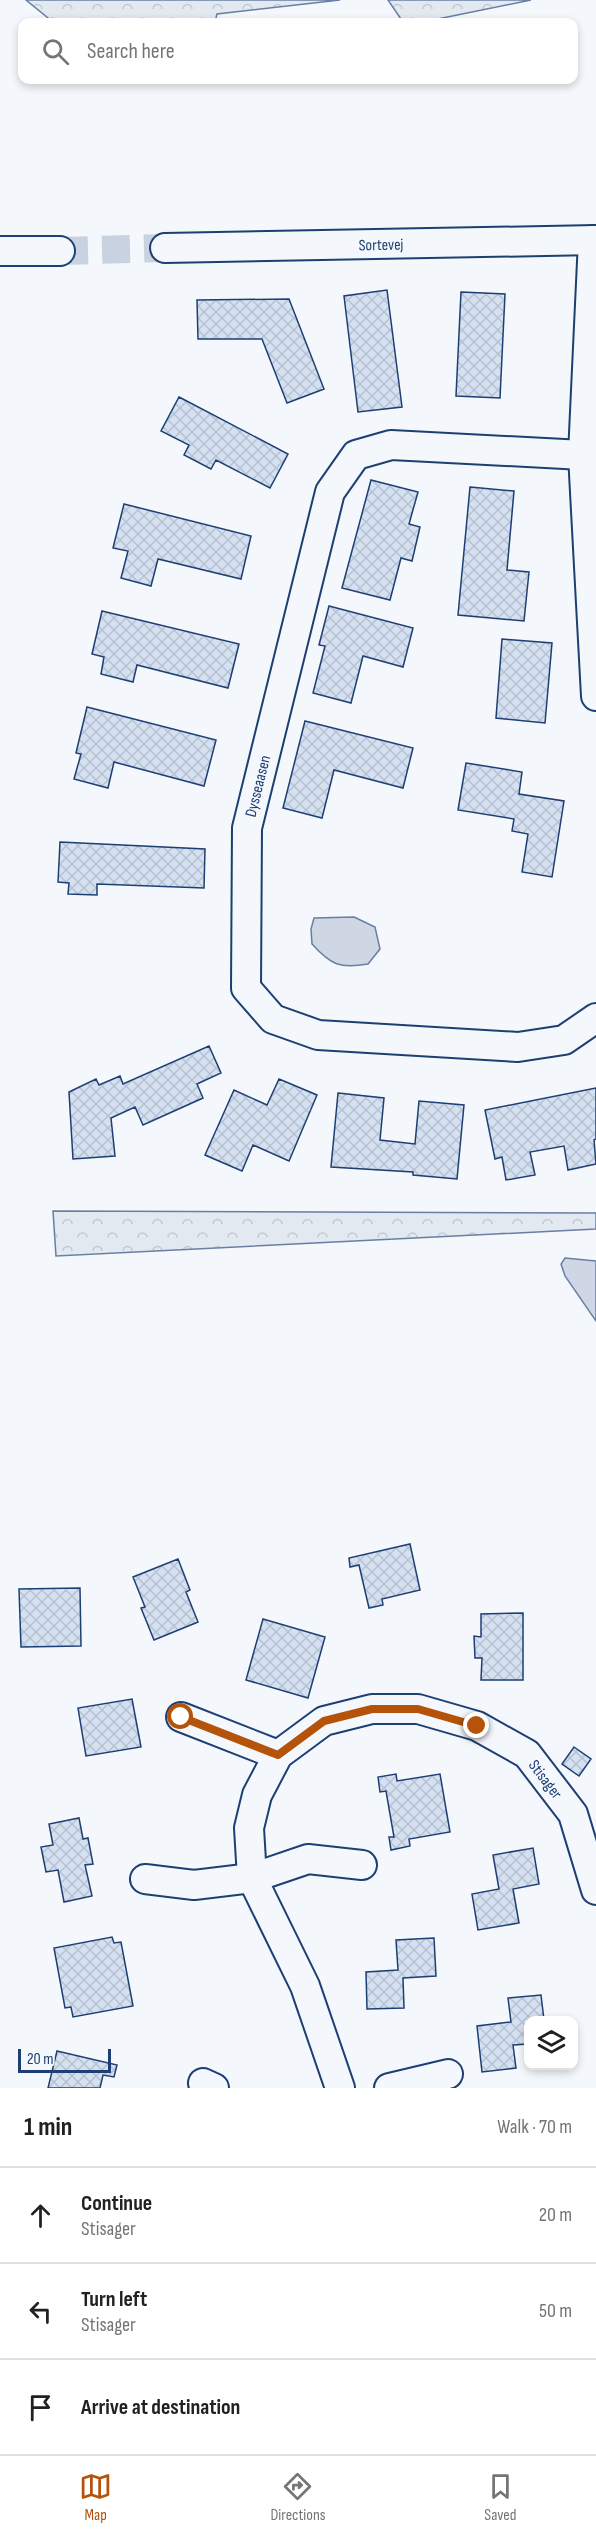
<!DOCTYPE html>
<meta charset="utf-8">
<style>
body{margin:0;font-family:"Sofia Sans Condensed",sans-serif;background:#f6f6f6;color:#202124}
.controls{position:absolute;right:18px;bottom:18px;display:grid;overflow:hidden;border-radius:12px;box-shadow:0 3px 9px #0003}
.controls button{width:54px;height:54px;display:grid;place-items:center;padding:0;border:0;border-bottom:2px solid #e0e0e0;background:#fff;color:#202124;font:30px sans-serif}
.scale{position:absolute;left:18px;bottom:15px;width:93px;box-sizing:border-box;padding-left:6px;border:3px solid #1d3f73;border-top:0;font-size:16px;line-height:21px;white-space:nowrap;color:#1d3f73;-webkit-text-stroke:4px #f4f7fb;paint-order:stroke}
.stop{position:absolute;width:18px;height:18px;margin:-14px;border:4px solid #b45309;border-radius:50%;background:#fff}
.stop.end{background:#b45309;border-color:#fff;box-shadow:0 2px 6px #0008}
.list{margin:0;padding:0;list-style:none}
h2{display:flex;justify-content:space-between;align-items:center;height:78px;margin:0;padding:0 24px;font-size:26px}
h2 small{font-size:20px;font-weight:400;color:#757577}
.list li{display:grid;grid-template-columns:39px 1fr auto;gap:18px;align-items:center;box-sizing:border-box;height:96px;padding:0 24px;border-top:2px solid #e0e0e0}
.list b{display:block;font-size:22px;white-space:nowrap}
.list p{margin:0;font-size:20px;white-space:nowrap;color:#757577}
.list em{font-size:20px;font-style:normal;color:#757577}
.icon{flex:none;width:33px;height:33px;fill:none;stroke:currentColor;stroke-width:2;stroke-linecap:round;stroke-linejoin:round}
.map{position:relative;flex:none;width:596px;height:2088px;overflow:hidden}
.search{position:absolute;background:#fff;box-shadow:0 3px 9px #0003;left:18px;right:18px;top:18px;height:66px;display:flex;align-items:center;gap:15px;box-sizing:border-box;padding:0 21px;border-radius:12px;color:#757577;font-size:22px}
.sheet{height:366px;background:#fff}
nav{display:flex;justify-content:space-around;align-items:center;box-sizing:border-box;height:84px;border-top:2px solid #e0e0e0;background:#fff;font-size:16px;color:#757577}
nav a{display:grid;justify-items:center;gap:3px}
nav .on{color:#b45309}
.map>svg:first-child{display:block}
</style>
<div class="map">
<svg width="596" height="2088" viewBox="0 0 596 2088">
<defs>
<pattern id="forest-crowns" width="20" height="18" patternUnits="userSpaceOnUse" patternTransform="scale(1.5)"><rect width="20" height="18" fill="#e3e9f0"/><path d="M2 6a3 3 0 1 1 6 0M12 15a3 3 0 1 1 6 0" fill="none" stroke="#c2c9d1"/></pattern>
<pattern id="building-cross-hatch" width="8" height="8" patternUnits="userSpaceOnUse" patternTransform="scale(1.5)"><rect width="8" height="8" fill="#d5e0f0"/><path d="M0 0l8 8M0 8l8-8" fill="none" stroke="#b6c1d1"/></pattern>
</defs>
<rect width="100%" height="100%" fill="#f4f7fb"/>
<!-- forest -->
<path fill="url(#forest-crowns)" stroke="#687fa3" stroke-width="1.5" d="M26,0H340L217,14L215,22H53Z
M388,0H531L423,22H403Z
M53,1211L596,1213V1229L56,1256Z"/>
<!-- water -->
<path fill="#cfd7e4" stroke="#687fa3" stroke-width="1.5" d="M354,917L375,927L380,949L368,964C340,969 331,965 312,944L311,929L314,918Z
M565,1258L596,1261V1321L565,1276L561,1264Z"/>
<!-- building -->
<path fill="url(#building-cross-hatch)" stroke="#1d3f73" stroke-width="1.5" d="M387,290L402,407L358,412L344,296Z
M461,292L505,294L500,398L456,396Z
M289,299L324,389L287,403L262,339H198L197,300Z
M179,397L288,454L270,488L216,460L211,469L184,455L189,445L161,431Z
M371,480L418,492L409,524L420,527L412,561L401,558L390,600L342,588Z
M470,487L514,491L507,570L529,572L524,621L458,615Z
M124,504L251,536L241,579L158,559L151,586L121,578L128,551L113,548Z
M329,606L413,628L403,667L363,656L351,703L313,693L325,646L319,645Z
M102,611L239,644L228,688L137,665L133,682L101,674L104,657L92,654Z
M502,639L552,643L545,723L496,718Z
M87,707L216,740L204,786L114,762L108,788L74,779L81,754L76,753Z
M305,721L413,748L403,788L334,770L322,818L283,808Z
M466,763L522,772L519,794L564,801L552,877L522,872L528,834L512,831L514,819L458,810Z
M60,842L205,849L204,888L97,884V895L68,894L69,883L58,882Z
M209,1046L221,1073L197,1084L203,1098L143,1125L135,1107L111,1118L115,1156L73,1159L69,1092L96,1079L99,1085L120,1076L123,1084Z
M279,1079L317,1095L289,1161L253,1145L242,1171L205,1155L234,1090L267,1105Z
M596,1088V1139L594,1140L596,1164L568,1170L564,1146L530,1152L535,1175L506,1180L502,1157L495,1159L485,1110Z
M338,1093L384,1098L380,1140L415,1144L419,1101L464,1105L457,1179L413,1175V1172L331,1167Z
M410,1544L420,1590L382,1599L383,1605L369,1608L359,1565L350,1567L349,1558Z
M178,1559L190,1590L186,1592L198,1622L154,1640L141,1608L145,1607L133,1577Z
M80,1588L81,1646L21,1647L19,1589Z
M523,1613V1680H481L482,1658H475L474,1636L481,1637V1614Z
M263,1619L325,1637L308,1698L246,1680Z
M132,1699L141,1747L86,1756L78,1708Z
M574,1747L591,1759L579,1776L562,1764Z
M396,1774L397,1781L440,1774L450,1832L409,1839L410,1846L391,1850L389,1837H394L386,1791L380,1792L378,1777Z
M79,1818L83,1839L88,1838L93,1864L85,1865L92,1896L64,1902L58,1870L46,1872L41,1847L53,1845L49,1824Z
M533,1848L539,1884L513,1889L519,1923L478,1930L472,1894L499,1889L493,1855Z
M112,1937L114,1943L121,1942L133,2006L73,2017L71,2007L65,2008L54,1948Z
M434,1938L436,1976L403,1978L404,2008L367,2009L366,1972L398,1970L396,1940Z
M541,1995L544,2020H528V2044L513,2045L516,2068L482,2072L477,2026L511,2022L508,1998Z
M57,2051L117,2065L114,2077L103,2075L100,2088H48Z"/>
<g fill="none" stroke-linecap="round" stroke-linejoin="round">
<!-- street-tunnel -->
<path stroke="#c9d2e0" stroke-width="28" stroke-dasharray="28 14" stroke-linecap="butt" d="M60,251L165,248"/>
<!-- street casing -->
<g stroke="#1d3f73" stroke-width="32">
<g id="street">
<path d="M593,240L583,455L596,696"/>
<path id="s1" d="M165,248L596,240"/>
<path d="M0,251H60"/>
<path d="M583,455L391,445L356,455L330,492L247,828L246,988L273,1019L318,1035L518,1047L564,1040L596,1018"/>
<path d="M181,1717L278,1755"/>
<path d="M145,1879L194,1885L252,1878L308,1859L362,1865"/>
<path d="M203,2083L214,2088"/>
<path id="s2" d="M340,2088L305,1986L252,1878L249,1828L257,1795L278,1755L324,1721L372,1709H418L477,1726L527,1754L573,1814L596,1890"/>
<path d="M389,2088L448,2074"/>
</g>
</g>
<!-- street -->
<use href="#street" stroke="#f4f7fb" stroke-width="28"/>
</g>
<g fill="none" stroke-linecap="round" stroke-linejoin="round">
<!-- route -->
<path stroke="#b45309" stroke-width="8" d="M181,1717L278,1755L324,1721L372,1709H418L477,1726"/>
</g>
<g text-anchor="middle" stroke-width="4.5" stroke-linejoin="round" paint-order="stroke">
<!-- street labels -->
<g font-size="16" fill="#1d3f73" stroke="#f4f7fb">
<text dy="6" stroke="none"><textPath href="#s1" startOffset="216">Sortevej</textPath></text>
<text transform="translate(257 786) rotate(-76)" y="6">Dysseaasen</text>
<text dy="6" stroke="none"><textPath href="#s2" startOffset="660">Stisager</textPath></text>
</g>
</g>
</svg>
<div class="controls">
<button><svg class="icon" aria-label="layers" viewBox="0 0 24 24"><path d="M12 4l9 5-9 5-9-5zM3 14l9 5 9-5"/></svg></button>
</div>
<div class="scale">20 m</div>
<div class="stop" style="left:181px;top:1717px"></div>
<div class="stop end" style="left:477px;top:1726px"></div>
<div class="search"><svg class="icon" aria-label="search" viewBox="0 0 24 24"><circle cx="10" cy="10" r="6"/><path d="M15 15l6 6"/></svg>Search here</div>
</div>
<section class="sheet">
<h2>1 min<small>Walk · 70 m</small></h2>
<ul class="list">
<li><svg class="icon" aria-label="ahead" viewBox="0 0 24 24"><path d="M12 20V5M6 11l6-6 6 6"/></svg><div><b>Continue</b><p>Stisager</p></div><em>20 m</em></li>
<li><svg class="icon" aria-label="left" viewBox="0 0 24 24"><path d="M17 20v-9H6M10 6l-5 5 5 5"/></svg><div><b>Turn left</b><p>Stisager</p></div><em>50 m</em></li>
<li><svg class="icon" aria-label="arrive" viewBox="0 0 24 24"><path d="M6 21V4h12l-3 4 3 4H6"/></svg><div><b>Arrive at destination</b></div></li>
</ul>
</section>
<nav>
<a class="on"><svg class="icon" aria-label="map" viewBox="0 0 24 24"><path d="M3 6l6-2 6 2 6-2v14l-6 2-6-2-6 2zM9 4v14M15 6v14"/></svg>Map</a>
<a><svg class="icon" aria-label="directions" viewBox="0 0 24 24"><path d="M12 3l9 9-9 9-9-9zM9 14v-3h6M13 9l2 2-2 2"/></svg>Directions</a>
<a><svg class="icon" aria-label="saved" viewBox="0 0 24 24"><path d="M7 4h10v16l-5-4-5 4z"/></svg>Saved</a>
</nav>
